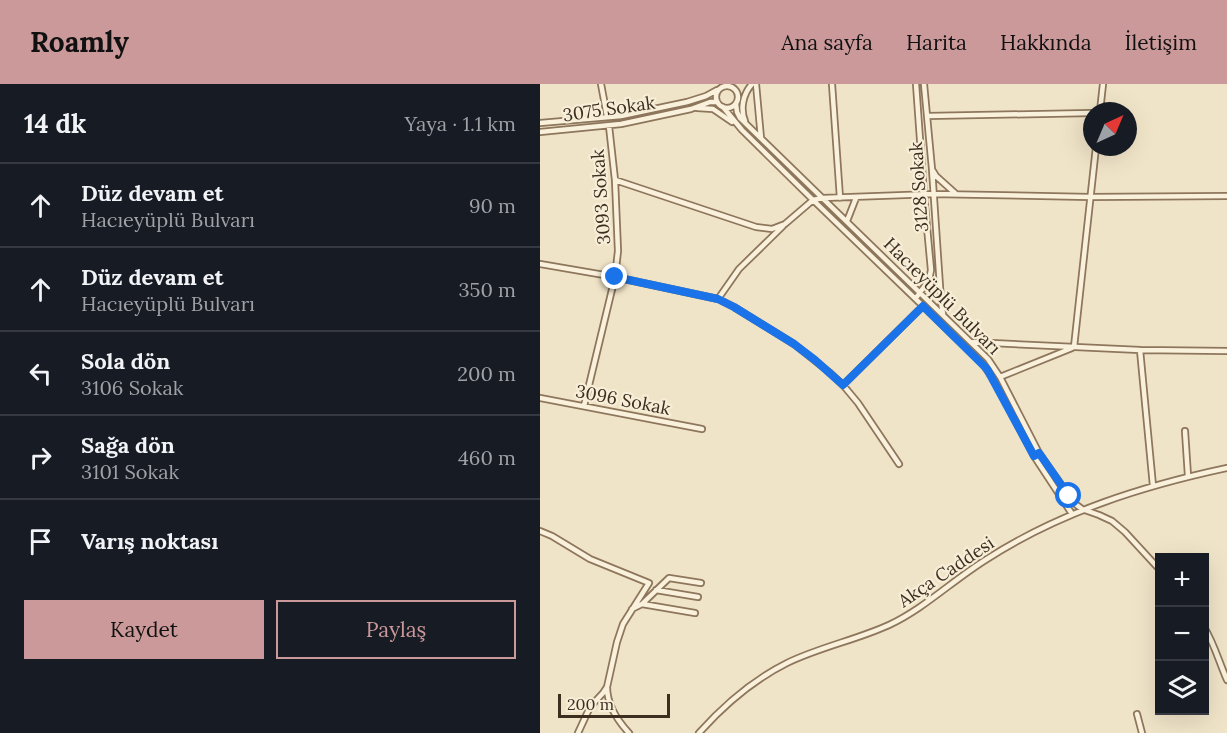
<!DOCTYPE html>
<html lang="tr">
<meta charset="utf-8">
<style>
body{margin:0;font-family:Lora,serif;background:#20242c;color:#f1f3f6}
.controls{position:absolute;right:18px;bottom:18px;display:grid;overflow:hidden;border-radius:0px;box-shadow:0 6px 24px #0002}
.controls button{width:54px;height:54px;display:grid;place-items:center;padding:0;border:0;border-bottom:2px solid #363941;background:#171b24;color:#f1f3f6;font:30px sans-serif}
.compass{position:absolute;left:543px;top:18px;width:54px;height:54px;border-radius:50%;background:#171b24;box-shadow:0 6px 24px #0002;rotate:44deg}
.scale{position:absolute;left:18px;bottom:15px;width:112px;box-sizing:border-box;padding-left:6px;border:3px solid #3d2e20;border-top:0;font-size:16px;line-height:21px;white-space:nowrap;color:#3d2e20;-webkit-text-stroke:4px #f7eed8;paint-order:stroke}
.stop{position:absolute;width:18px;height:18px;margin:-14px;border:4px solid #1a73e8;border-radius:50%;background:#fff}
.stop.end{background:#1a73e8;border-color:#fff;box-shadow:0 2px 6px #0008}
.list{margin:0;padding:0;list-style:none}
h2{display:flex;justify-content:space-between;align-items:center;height:78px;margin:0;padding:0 24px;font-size:26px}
h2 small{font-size:20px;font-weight:400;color:#9ea1a6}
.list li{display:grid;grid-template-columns:39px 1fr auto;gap:18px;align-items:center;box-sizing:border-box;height:84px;padding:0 24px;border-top:2px solid #363941}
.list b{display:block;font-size:22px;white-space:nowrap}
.list p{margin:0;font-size:20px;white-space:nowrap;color:#9ea1a6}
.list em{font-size:20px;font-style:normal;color:#9ea1a6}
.actions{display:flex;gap:12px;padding:18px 24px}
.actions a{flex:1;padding:14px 0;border:2px solid #cc999b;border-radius:0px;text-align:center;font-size:21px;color:#cc999b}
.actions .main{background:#cc999b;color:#111}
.icon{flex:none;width:33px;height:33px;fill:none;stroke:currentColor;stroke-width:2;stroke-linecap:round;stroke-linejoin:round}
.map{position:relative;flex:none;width:687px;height:649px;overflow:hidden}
header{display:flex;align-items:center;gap:36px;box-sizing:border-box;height:84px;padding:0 30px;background:#cc999b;color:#111}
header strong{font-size:28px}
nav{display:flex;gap:33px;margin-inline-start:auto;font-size:21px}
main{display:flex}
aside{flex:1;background:#171b24}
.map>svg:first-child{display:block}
</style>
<header>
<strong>Roamly</strong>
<nav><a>Ana sayfa</a><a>Harita</a><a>Hakkında</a><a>İletişim</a></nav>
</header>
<main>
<aside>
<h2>14 dk<small>Yaya · 1.1 km</small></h2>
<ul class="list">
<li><svg class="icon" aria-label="ahead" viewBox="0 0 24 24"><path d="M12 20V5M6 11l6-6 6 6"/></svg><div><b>Düz devam et</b><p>Hacıeyüplü Bulvarı</p></div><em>90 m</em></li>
<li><svg class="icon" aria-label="ahead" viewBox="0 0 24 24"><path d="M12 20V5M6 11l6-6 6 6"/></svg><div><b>Düz devam et</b><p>Hacıeyüplü Bulvarı</p></div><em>350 m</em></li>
<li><svg class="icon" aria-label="left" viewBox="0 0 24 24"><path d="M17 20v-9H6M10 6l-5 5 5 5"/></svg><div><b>Sola dön</b><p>3106 Sokak</p></div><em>200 m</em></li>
<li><svg class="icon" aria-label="right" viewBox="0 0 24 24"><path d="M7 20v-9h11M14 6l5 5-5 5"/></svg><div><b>Sağa dön</b><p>3101 Sokak</p></div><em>460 m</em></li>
<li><svg class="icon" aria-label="arrive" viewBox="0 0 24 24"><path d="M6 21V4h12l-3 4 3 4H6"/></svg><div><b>Varış noktası</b></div></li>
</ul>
<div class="actions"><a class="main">Kaydet</a><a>Paylaş</a></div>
</aside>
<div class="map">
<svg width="687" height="649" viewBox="0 0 687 649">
<rect width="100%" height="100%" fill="#f0e4c8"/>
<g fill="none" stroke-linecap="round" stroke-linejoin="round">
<!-- minor casing -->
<g stroke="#8d765c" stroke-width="8">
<path id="minor" d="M61,0L67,32
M216,0L221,54
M292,0L300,114
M384,0L392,85L401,217L403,230
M176 13a11 11 0 1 1 22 0a11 11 0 1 1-22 0Z
M196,20L197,28L200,34L448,275L460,293L499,369L534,419L542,425L559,431L572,437L585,448L620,486
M183,23L202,46L273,116L442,279L454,296L494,372L532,430
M157,24L173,25L192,38
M560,27L563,0
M387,32L552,29
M205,37C200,25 203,10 212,0
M0,39L81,32L147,18L166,12L177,6
M0,48L81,40L151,25L170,18H177
M393,87L396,92L416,110
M75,96L216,143L232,145L245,140L273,116L283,114L393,110L550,113L687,112
M307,137L316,114
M0,180L70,192L178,215L194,223L254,260L289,288L303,301L318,319L359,380
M376,214L389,196L391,186L384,111L376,0
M178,215L199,185L243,142
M431,258L600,266L687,267
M534,263L556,63
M600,266L613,402
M460,293L532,264
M303,301L383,222
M0,314L162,345
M44,322L75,193L78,167L75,96L69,42
M645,347L648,392
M0,447L12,452L50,475L109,499L83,540L77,558L67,603L63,609L50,623L38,649
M116,506L158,513
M102,520L129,494L161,499
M92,525L102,520L155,529
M664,543C674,559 679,578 687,596
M67,603C67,621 77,636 89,649
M597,630L602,649
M159,649C184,621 213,596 247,579C280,563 316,556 349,541C385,524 413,496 447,475C520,428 603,402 687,384"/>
</g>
<!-- minor -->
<use href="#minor" stroke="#faf1dc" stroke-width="4.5"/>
</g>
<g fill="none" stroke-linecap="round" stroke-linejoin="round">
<!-- route -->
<path stroke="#1a73e8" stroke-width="8" d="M75,193L178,215L194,223L254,260L275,276L303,301L383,222L447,285L494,372L499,369L529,412"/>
</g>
<g text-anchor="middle" stroke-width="4.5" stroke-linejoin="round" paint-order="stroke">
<!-- street labels -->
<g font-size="18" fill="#3d2e20" stroke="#f7eed8">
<text transform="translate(69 25) rotate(-8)" y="6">3075 Sokak</text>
<text transform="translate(379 103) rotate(-94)" y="6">3128 Sokak</text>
<text transform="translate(61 113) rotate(-94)" y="6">3093 Sokak</text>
<text transform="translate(402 212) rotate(45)" y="6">Hacıeyüplü Bulvarı</text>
<text transform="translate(83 316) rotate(11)" y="6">3096 Sokak</text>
<text transform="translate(406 488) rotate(-34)" y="6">Akça Caddesi</text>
</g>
</g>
</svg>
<div class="controls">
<button>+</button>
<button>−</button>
<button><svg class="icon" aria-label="layers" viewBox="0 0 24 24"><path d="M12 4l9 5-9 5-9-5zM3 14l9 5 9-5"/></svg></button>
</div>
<svg class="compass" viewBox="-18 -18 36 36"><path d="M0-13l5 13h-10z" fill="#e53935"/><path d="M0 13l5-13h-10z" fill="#9ea1a6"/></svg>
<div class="scale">200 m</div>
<div class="stop" style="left:529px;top:412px"></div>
<div class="stop end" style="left:75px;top:193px"></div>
</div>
</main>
